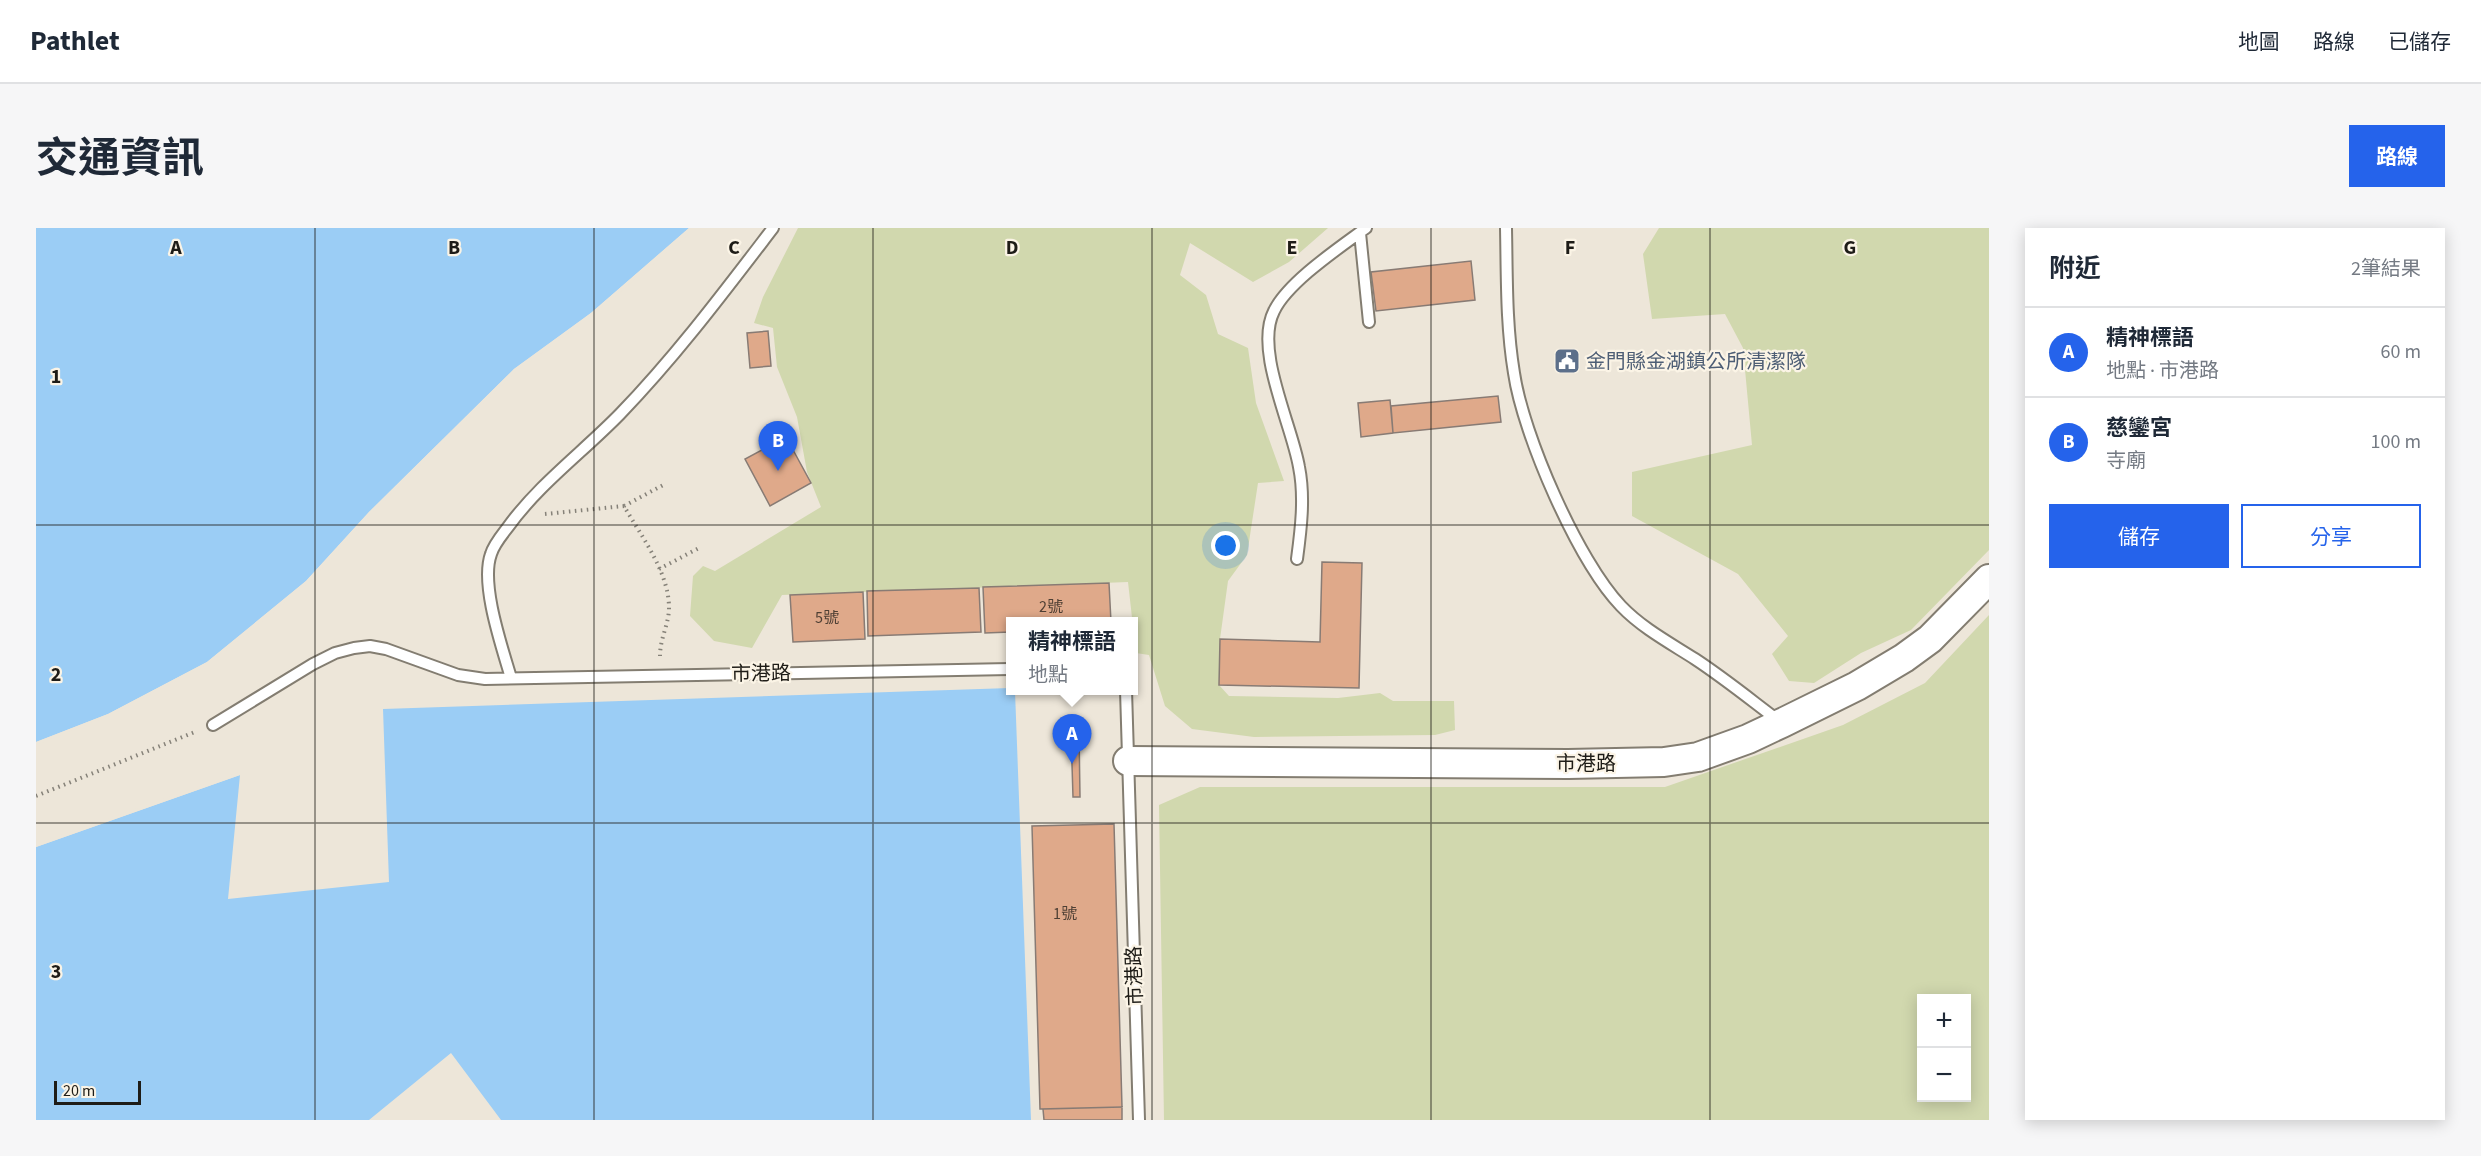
<!DOCTYPE html>
<html lang="zh-TW">
<meta charset="utf-8">
<style>
body{margin:0;font-family:"Source Sans 3","Noto Sans TC",sans-serif;background:#f6f6f7;color:#1f2937}
.controls{position:absolute;right:18px;bottom:18px;display:grid;overflow:hidden;border-radius:0px;box-shadow:0 3px 15px #0003}
.controls button{width:54px;height:54px;display:grid;place-items:center;padding:0;border:0;border-bottom:2px solid #e0e1e3;background:#fff;color:#1f2937;font:30px sans-serif}
.scale{position:absolute;left:18px;bottom:15px;width:87px;box-sizing:border-box;padding-left:6px;border:3px solid #1e1c17;border-top:0;font-size:16px;line-height:21px;white-space:nowrap;color:#1e1c17;-webkit-text-stroke:4px #fbf4e6;paint-order:stroke}
.you{position:absolute;left:1190px;top:318px;width:21px;height:21px;margin:-15px;border:4px solid #fff;border-radius:50%;background:#1a73e8;box-shadow:0 0 0 9px #1a73e833}
.badge{display:grid;place-items:center;width:39px;height:39px;border-radius:50%;background:#2563eb;color:#fff;font-size:20px;font-weight:700}
.pin{position:absolute;translate:-50% -50px;filter:drop-shadow(0 2px 3px #0008)}
.pin::after{content:'';position:absolute;top:32px;width:21px;height:18px;background:inherit;clip-path:polygon(0 0,100% 0,50% 100%)}
.popup{position:absolute;left:970px;top:389px;width:132px;height:78px;box-sizing:border-box;display:grid;place-content:center;border-radius:0px;background:#fff;filter:drop-shadow(0 2px 4px #0005);font-size:20px;white-space:nowrap;color:#747a83}
.popup b{font-size:22px;color:#1f2937}
.popup::after{content:'';position:absolute;left:50%;top:100%;margin-left:-12px;border:12px solid transparent;border-top-color:#fff}
.list{margin:0;padding:0;list-style:none}
h2{display:flex;justify-content:space-between;align-items:center;height:78px;margin:0;padding:0 24px;font-size:26px}
h2 small{font-size:20px;font-weight:400;color:#747a83}
.list li{display:grid;grid-template-columns:39px 1fr auto;gap:18px;align-items:center;box-sizing:border-box;height:90px;padding:0 24px;border-top:2px solid #e0e1e3}
.list b{display:block;font-size:22px;white-space:nowrap}
.list p{margin:0;font-size:20px;white-space:nowrap;color:#747a83}
.list em{font-size:20px;font-style:normal;color:#747a83}
.actions{display:flex;gap:12px;padding:18px 24px}
.actions a{flex:1;padding:14px 0;border:2px solid #2563eb;border-radius:0px;text-align:center;font-size:21px;color:#2563eb}
.actions .main{background:#2563eb;color:#fff}
.map{position:relative;flex:none;width:1953px;height:892px;overflow:hidden;border-radius:0px}
header{display:flex;align-items:center;gap:36px;box-sizing:border-box;height:84px;padding:0 30px;background:#fff;border-bottom:2px solid #e0e1e3}
header strong{font-size:28px}
nav{display:flex;gap:33px;margin-inline-start:auto;font-size:21px}
.intro{display:flex;align-items:center;justify-content:space-between;box-sizing:border-box;height:144px;padding:0 36px}
h1{margin:0;font-size:42px}
.button{padding:15px 27px;border-radius:0px;background:#2563eb;color:#fff;font-size:21px;font-weight:700}
main{display:flex;gap:36px;padding:0 36px}
aside{flex:1;background:#fff;border-radius:0px;box-shadow:0 3px 15px #0003}
.map>svg:first-child{display:block}
</style>
<header>
<strong>Pathlet</strong>
<nav><a>地圖</a><a>路線</a><a>已儲存</a></nav>
</header>
<div class="intro"><h1>交通資訊</h1><a class="button">路線</a></div>
<main>
<div class="map">
<svg width="1953" height="892" viewBox="0 0 1953 892">
<rect width="100%" height="100%" fill="#ede6d9"/>
<!-- green -->
<path fill="#d1d8ae" fill-rule="evenodd" d="M762,0H1292L1253,34L1217,54L1154,15L1144,47L1170,67L1182,106L1212,120L1220,175L1248,253L1222,255L1211,327L1192,353L1184,411L1183,457L1193,468L1302,470L1344,465L1357,473H1418L1419,502L1399,507L1218,509L1156,501L1129,478L1113,427L1100,425L1092,354L746,367L716,420L678,413L654,388L657,348L667,338L679,343L785,279L771,244L761,189L741,139L737,100L718,95L727,69Z
M1623,0H1953V322L1875,402L1825,425L1778,455L1753,453L1736,426L1752,408L1702,346L1596,288V244L1716,217L1707,120L1689,86L1616,91L1607,26Z
M1953,387V892H1128L1123,577L1164,559H1629L1807,497L1889,455ZM1930,770V870H1886V770Z"/>
<!-- water -->
<path fill="#9bcdf5" d="M0,0H653L555,85L478,141L333,284L270,353L171,434L72,486L0,514Z
M974,460V462L979,463L995,892H465L415,825L333,892H0V619L204,547L192,671L353,654L347,481Z"/>
<!-- pier -->
<path fill="#ede6d9" d="M653,0H656L653,6L557,87L480,144L335,286L272,356L173,436L73,488L0,517V514L72,486L171,434L270,353L333,284L478,141L555,85Z
M204,544V547L0,619V616Z"/>
<!-- building -->
<path fill="#dfa98a" stroke="#887b74" stroke-width="1.5" d="M1435,33L1439,72L1340,83L1335,44Z
M732,103L735,138L714,140L711,105Z
M1462,168L1465,194L1357,205L1355,178Z
M1354,172L1357,205L1325,209L1322,175Z
M750,209L775,255L734,278L709,231Z
M1286,334L1326,335L1323,460L1183,457L1184,411L1284,414Z
M1073,355L1075,394H974V404L949,405L947,359Z
M943,360L945,404L832,408L831,363Z
M827,364L829,411L757,414L754,367Z
M1035,504H1043L1044,569H1037Z
M1078,596L1086,879L1004,881L996,598Z
M1086,879V892H1008L1007,881Z"/>
<g fill="none" stroke-linecap="round" stroke-linejoin="round">
<!-- service casing -->
<g stroke="#837d71" stroke-width="14">
<path id="service" d="M1470,0C1471,49 1470,97 1478,145C1487,207 1542,333 1585,378C1606,400 1634,415 1659,431C1688,450 1715,472 1743,493
M1324,5L1333,94
M1261,331C1265,301 1269,269 1263,239C1256,197 1218,122 1238,83C1252,54 1303,20 1330,0
M475,450C466,419 444,356 455,326C458,316 466,307 472,299C503,256 547,224 584,186C640,128 688,64 737,0
M1090,462L1103,892
M177,497L277,436L299,425L318,420L334,418L350,421L422,447L449,451L974,441"/>
</g>
<!-- tertiary casing -->
<g stroke="#837d71" stroke-width="32">
<path id="tertiary" d="M1092,533L1532,536L1628,534L1662,529L1712,511L1746,495L1821,458L1868,430L1894,411L1953,351"/>
</g>
<!-- path -->
<path stroke="#868279" stroke-width="4" stroke-dasharray="1.5 4.5" stroke-linecap="butt" d="M588,278L629,256
M509,286L588,278C605,308 634,345 633,382C632,398 624,411 624,428
M623,341L665,319
M0,568L159,504"/>
<!-- service -->
<use href="#service" stroke="#fff" stroke-width="10"/>
<!-- tertiary -->
<use href="#tertiary" stroke="#fff" stroke-width="28"/>
</g>
<!-- grid -->
<path fill="none" stroke="#1e1c17" stroke-width="1.5" stroke-opacity="0.55" d="M279,0V892M558,0V892M837,0V892M1116,0V892M1395,0V892M1674,0V892M0,297H1953M0,595H1953"/>
<!-- icons -->
<defs>
<g id="civic-square" transform="scale(1.35)"><rect x="-9" y="-9" width="18" height="18" rx="4" fill="#5c6f8a" stroke="#fbf4e6"/><path d="M-.6-6.5H3V-4.5H.6V-3L4-1V1h2V6H-6V1h2V-1L-.6-3ZM-1.2 2.5V6h2.4V2.5Z" fill="#fff"/></g>
</defs>
<g fill-rule="evenodd">
<use href="#civic-square" x="1531" y="133"/>
</g>
<g text-anchor="middle" stroke-width="4.5" stroke-linejoin="round" paint-order="stroke">
<!-- number labels -->
<g font-size="16" fill="#4e3f34">
<text x="1015" y="384">2號</text>
<text x="791" y="395">5號</text>
<text x="1029" y="691">1號</text>
</g>
<!-- service labels -->
<g font-size="20" fill="#4e5e75" stroke="#fbf4e6" text-anchor="start">
<text x="1550" y="140">金門縣金湖鎮公所清潔隊</text>
</g>
<!-- street labels -->
<g font-size="20" fill="#1e1c17" stroke="#fbf4e6">
<text transform="translate(725 445) rotate(-1)" y="7">市港路</text>
<text x="1550" y="542">市港路</text>
<text transform="translate(1098 748) rotate(-92)" y="7">市港路</text>
</g>
</g>
<g font-size="20" text-anchor="middle" font-weight="bold" fill="#1e1c17" stroke="#fbf4e6" stroke-width="4.5" stroke-linejoin="round" paint-order="stroke">
<text x="140" y="26">A</text>
<text x="418" y="26">B</text>
<text x="698" y="26">C</text>
<text x="976" y="26">D</text>
<text x="1256" y="26">E</text>
<text x="1534" y="26">F</text>
<text x="1814" y="26">G</text>
<text x="20" y="155">1</text>
<text x="20" y="453">2</text>
<text x="20" y="750">3</text>
</g>
</svg>
<div class="controls">
<button>+</button>
<button>−</button>
</div>
<div class="scale">20 m</div>
<div class="you"></div>
<div class="pin badge" style="left:1036px;top:536px">A</div>
<div class="popup"><b>精神標語</b>地點</div>
<div class="pin badge" style="left:742px;top:243px">B</div>
</div>
<aside>
<h2>附近<small>2筆結果</small></h2>
<ul class="list">
<li><span class="badge">A</span><div><b>精神標語</b><p>地點 · 市港路</p></div><em>60 m</em></li>
<li><span class="badge">B</span><div><b>慈鑾宮</b><p>寺廟</p></div><em>100 m</em></li>
</ul>
<div class="actions"><a class="main">儲存</a><a>分享</a></div>
</aside>
</main>
